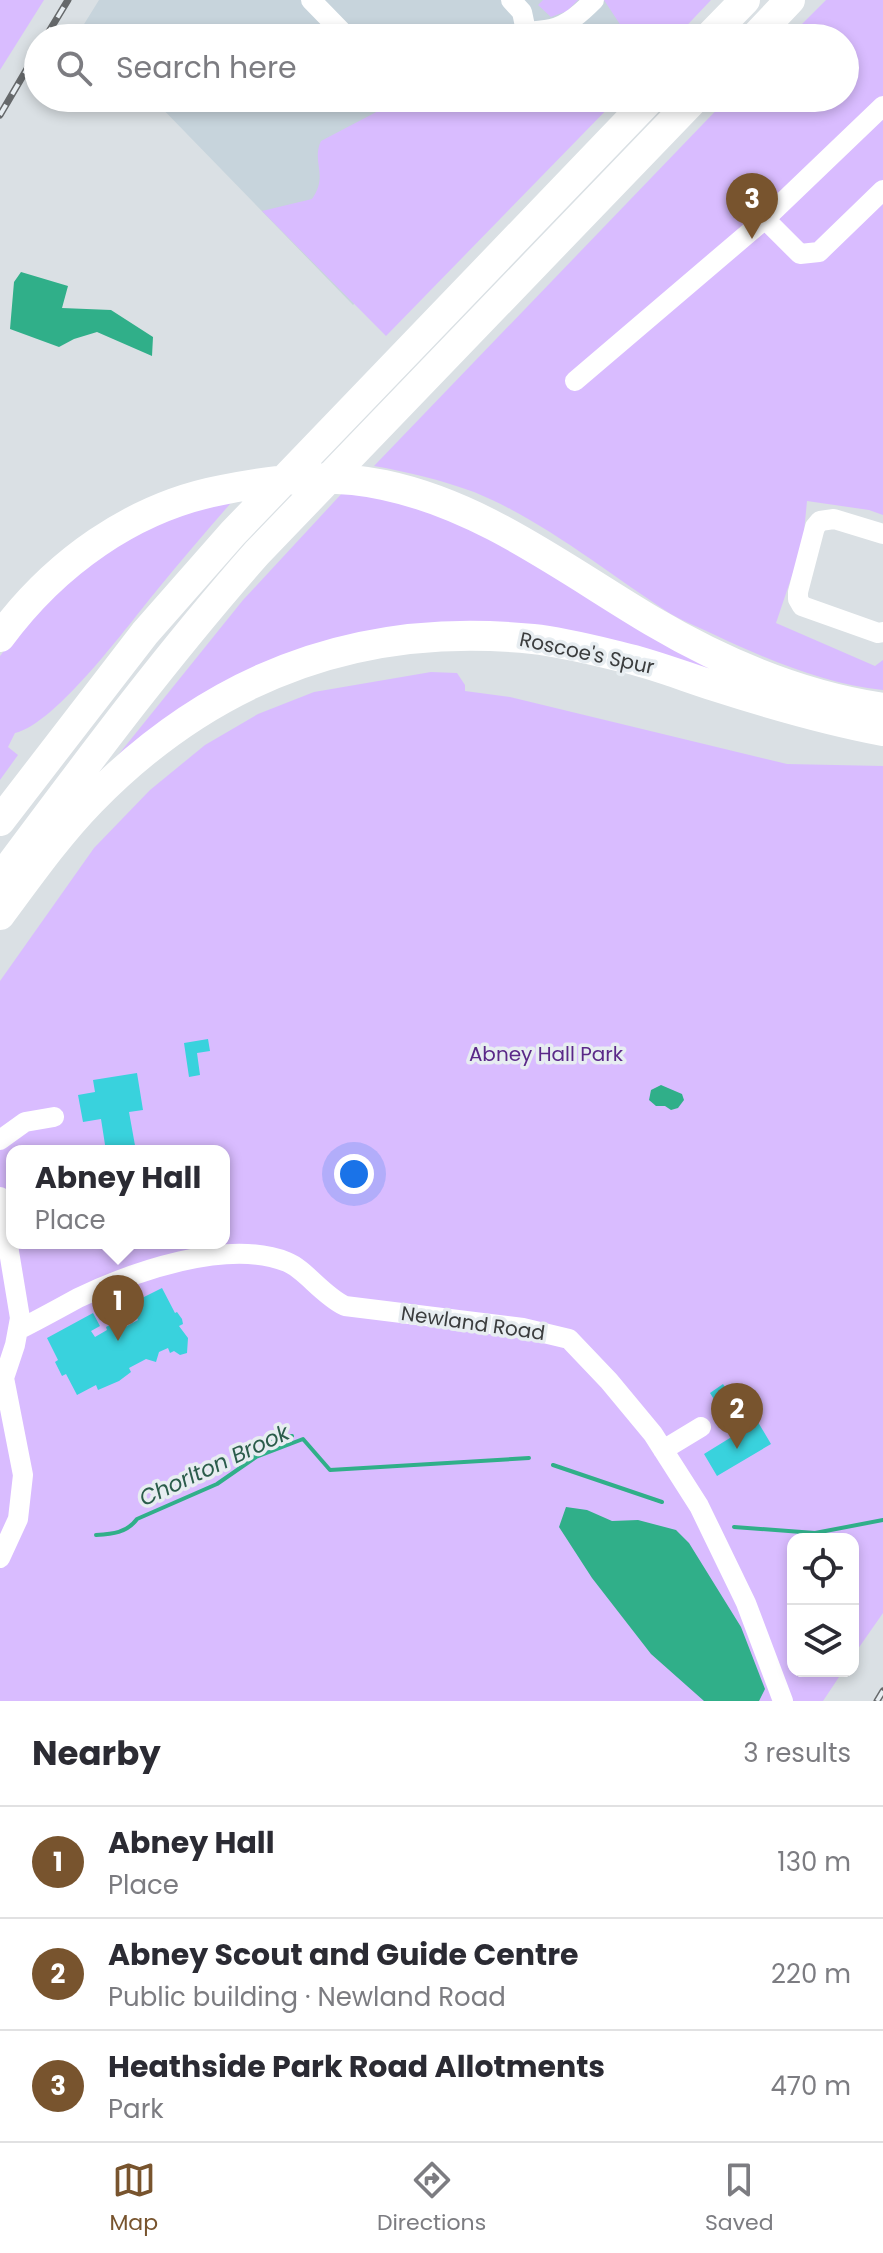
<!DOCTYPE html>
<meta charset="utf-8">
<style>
body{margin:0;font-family:Poppins,sans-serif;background:#f2f2f3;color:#2b2b33}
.controls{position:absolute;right:24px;bottom:24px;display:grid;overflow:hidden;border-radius:16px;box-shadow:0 4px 12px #0003}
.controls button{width:72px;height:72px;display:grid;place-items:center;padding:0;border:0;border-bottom:2px solid #e1e1e2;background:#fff;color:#2b2b33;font:40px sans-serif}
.you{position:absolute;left:354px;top:1174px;width:28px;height:28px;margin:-20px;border:6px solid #fff;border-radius:50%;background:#1a73e8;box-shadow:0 0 0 12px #1a73e833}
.badge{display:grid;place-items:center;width:52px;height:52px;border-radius:50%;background:#78542e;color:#fff;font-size:26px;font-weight:700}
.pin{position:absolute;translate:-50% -66px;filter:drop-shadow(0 2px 4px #0008)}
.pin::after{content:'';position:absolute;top:42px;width:28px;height:24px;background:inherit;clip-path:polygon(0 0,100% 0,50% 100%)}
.popup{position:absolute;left:6px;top:1145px;width:224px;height:104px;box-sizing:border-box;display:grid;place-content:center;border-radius:16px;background:#fff;filter:drop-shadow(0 2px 6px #0005);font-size:26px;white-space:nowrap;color:#7c7c81}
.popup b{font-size:30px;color:#2b2b33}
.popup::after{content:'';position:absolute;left:50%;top:100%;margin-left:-16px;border:16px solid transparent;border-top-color:#fff}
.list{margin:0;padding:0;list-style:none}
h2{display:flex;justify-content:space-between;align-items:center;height:104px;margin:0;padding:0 32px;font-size:34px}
h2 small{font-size:26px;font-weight:400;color:#7c7c81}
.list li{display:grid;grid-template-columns:52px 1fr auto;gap:24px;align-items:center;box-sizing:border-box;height:112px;padding:0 32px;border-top:2px solid #e1e1e2}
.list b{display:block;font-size:30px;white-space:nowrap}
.list p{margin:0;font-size:26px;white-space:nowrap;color:#7c7c81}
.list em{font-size:26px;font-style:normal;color:#7c7c81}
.icon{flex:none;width:44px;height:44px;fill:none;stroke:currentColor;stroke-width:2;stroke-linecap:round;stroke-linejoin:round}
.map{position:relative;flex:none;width:883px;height:1701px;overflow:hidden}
.search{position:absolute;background:#fff;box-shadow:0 4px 12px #0003;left:24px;right:24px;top:24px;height:88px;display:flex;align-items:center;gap:20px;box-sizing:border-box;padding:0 28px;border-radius:44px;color:#7c7c81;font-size:30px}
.sheet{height:440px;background:#fff}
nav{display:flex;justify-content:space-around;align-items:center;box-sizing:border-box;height:112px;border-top:2px solid #e1e1e2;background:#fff;font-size:22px;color:#7c7c81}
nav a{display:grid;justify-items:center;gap:4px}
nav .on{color:#78542e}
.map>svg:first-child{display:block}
</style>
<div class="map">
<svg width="883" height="1701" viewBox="0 0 883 1701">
<rect width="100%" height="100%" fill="#dae0e4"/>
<!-- built -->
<path fill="#c7d4dc" d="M99,0H658L619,38H92L81,29Z
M152,98H559L353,305Z"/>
<!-- green -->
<path fill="#d9bcff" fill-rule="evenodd" d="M0,0H44L0,70Z
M543,0H578L567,11L551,17L538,5Z
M604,0H711L675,38H619L625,32Z
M826,0H883V515L869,510L807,501L803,543L776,623L875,666L883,660V690C825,684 768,660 715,635C701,628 685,622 671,614C607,573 545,521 474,492C441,480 408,472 374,466L728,98H845V38H788Z
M403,98H618L386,336L262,211L312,199C329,175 311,162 321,141Z
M345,490L455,517L739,684L602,642L365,636L94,785L243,600Z
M237,496C210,527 183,558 157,590C129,624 56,724 15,733L8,747L18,755L0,780V656L46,596L134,531Z
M431,672L457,673L465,685V691L510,697L787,764L883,766V1613L853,1656V1539H793V1671H843L823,1701H0V981L94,848L150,790L205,745L258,714L314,692ZM12,1151H224V1243H12Z"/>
<!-- water -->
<path fill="#30af89" d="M21,272L68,286L62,308L111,310L153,337L152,356L97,332L74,339L59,347L10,329L14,282Z
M661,1085L682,1094L684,1100L678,1108L671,1110L665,1106H656L649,1100L651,1090Z
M566,1507L587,1510L612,1521L638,1520L676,1530L689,1543L741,1627L765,1689L759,1701H704L651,1654L592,1578L559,1527Z"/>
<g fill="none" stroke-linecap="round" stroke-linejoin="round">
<!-- stream -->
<path stroke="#30af89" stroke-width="4" d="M262,1445L292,1436
M256,1457L254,1449L256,1448
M553,1465L662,1502
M734,1527L815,1533L883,1520
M96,1535C112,1534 127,1533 137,1519L217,1484L256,1457L303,1439L330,1470L529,1458"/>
</g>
<!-- building -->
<path fill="#39d2dd" d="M208,1039L210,1051L197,1053L200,1075L189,1077L184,1043Z
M137,1073L143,1110L129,1112L136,1151H106L101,1119L83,1122L78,1095L95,1092L93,1080Z
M162,1288L175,1313L177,1312L182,1319L183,1324L179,1326L188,1338L187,1353L180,1355L174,1351L170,1353L168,1348L159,1352L156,1362L146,1359L129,1368L131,1372L119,1381L98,1390L96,1385L77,1395L66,1374L62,1376L55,1362L58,1360L47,1338L93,1313L100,1326L91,1331L95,1337L107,1330L106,1327L121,1319L125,1327L138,1320L130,1304Z
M723,1384L741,1411L727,1420L710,1393Z
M755,1417L771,1444L717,1476L704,1454L738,1433L736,1429Z"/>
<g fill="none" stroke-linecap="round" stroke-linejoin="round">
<!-- minor -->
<path stroke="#fff" stroke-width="20" d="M311,0L348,38
M511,0L522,12L526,31
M507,38C522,29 536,33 551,29C568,25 582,12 594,0
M765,219L800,254L819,252L883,190
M575,381L765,219L883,106
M883,534L834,519L820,521L815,527L798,592V599L802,606L878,633L883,632
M0,1140L25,1122L54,1117
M0,1197L20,1318L15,1345L4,1378L23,1475L18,1519L0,1558
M18,1330C38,1320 58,1309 78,1298C132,1272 228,1238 287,1262C305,1269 322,1295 345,1306L523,1328L569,1339L609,1381L653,1434L699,1506L746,1603L783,1701
M663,1450L701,1427"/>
<!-- highway -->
<path stroke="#fff" stroke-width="30" d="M708,38L745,0
M754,38L790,0
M0,637C54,564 132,507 222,490C275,479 330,473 384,485C484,506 566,570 652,621C723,663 802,696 883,708
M0,821L145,633L233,533L651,98
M0,879C83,768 165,657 257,553L695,98
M0,915C29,876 57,836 91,801C212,677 359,621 533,639C562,642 593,650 622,657C653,664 683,676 714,686C770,704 825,720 883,731"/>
<!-- rail casing -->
<g stroke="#66696b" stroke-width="7">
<path id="rail" d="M45,38L68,0
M0,115L38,50
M877,1701L883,1691"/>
</g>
<!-- rail -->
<use href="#rail" stroke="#e7edf1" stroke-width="4" stroke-dasharray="12" stroke-linecap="butt"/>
</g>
<g text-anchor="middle" stroke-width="7" stroke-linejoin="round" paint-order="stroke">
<!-- street labels -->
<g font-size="20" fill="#3b3d3e" stroke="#e7edf1">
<text transform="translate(587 653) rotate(12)" y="7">Roscoe's Spur</text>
<text transform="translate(473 1323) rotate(8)" y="7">Newland Road</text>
</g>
<!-- park labels -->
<g font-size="20" fill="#5a2888" stroke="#e7edf1">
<text x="546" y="1061">Abney Hall Park</text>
</g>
<!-- water labels -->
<g font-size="22" font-style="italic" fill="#2b5c4b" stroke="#e7edf1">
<text transform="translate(214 1465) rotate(-25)" y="8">Chorlton Brook</text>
</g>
</g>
</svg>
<div class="controls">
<button><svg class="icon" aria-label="locate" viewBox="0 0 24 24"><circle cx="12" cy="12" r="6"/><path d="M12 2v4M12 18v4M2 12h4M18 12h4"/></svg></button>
<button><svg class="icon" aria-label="layers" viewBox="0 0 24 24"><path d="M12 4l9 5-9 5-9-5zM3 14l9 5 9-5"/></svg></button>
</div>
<div class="you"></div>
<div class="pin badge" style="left:118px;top:1341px">1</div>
<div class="popup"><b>Abney Hall</b>Place</div>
<div class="pin badge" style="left:737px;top:1449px">2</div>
<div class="pin badge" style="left:752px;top:239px">3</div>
<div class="search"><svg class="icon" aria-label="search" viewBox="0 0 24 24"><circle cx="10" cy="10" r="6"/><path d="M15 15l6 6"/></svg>Search here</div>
</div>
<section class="sheet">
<h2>Nearby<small>3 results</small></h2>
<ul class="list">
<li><span class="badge">1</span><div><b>Abney Hall</b><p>Place</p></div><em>130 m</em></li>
<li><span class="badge">2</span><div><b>Abney Scout and Guide Centre</b><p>Public building · Newland Road</p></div><em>220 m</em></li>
<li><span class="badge">3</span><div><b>Heathside Park Road Allotments</b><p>Park</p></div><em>470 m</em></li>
</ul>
</section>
<nav>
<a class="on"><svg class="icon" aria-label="map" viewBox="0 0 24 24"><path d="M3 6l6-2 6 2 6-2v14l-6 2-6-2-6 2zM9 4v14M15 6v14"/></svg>Map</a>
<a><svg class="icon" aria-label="directions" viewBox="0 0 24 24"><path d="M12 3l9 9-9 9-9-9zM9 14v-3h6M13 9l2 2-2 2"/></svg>Directions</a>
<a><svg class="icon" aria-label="saved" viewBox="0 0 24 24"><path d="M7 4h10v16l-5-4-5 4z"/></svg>Saved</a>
</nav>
